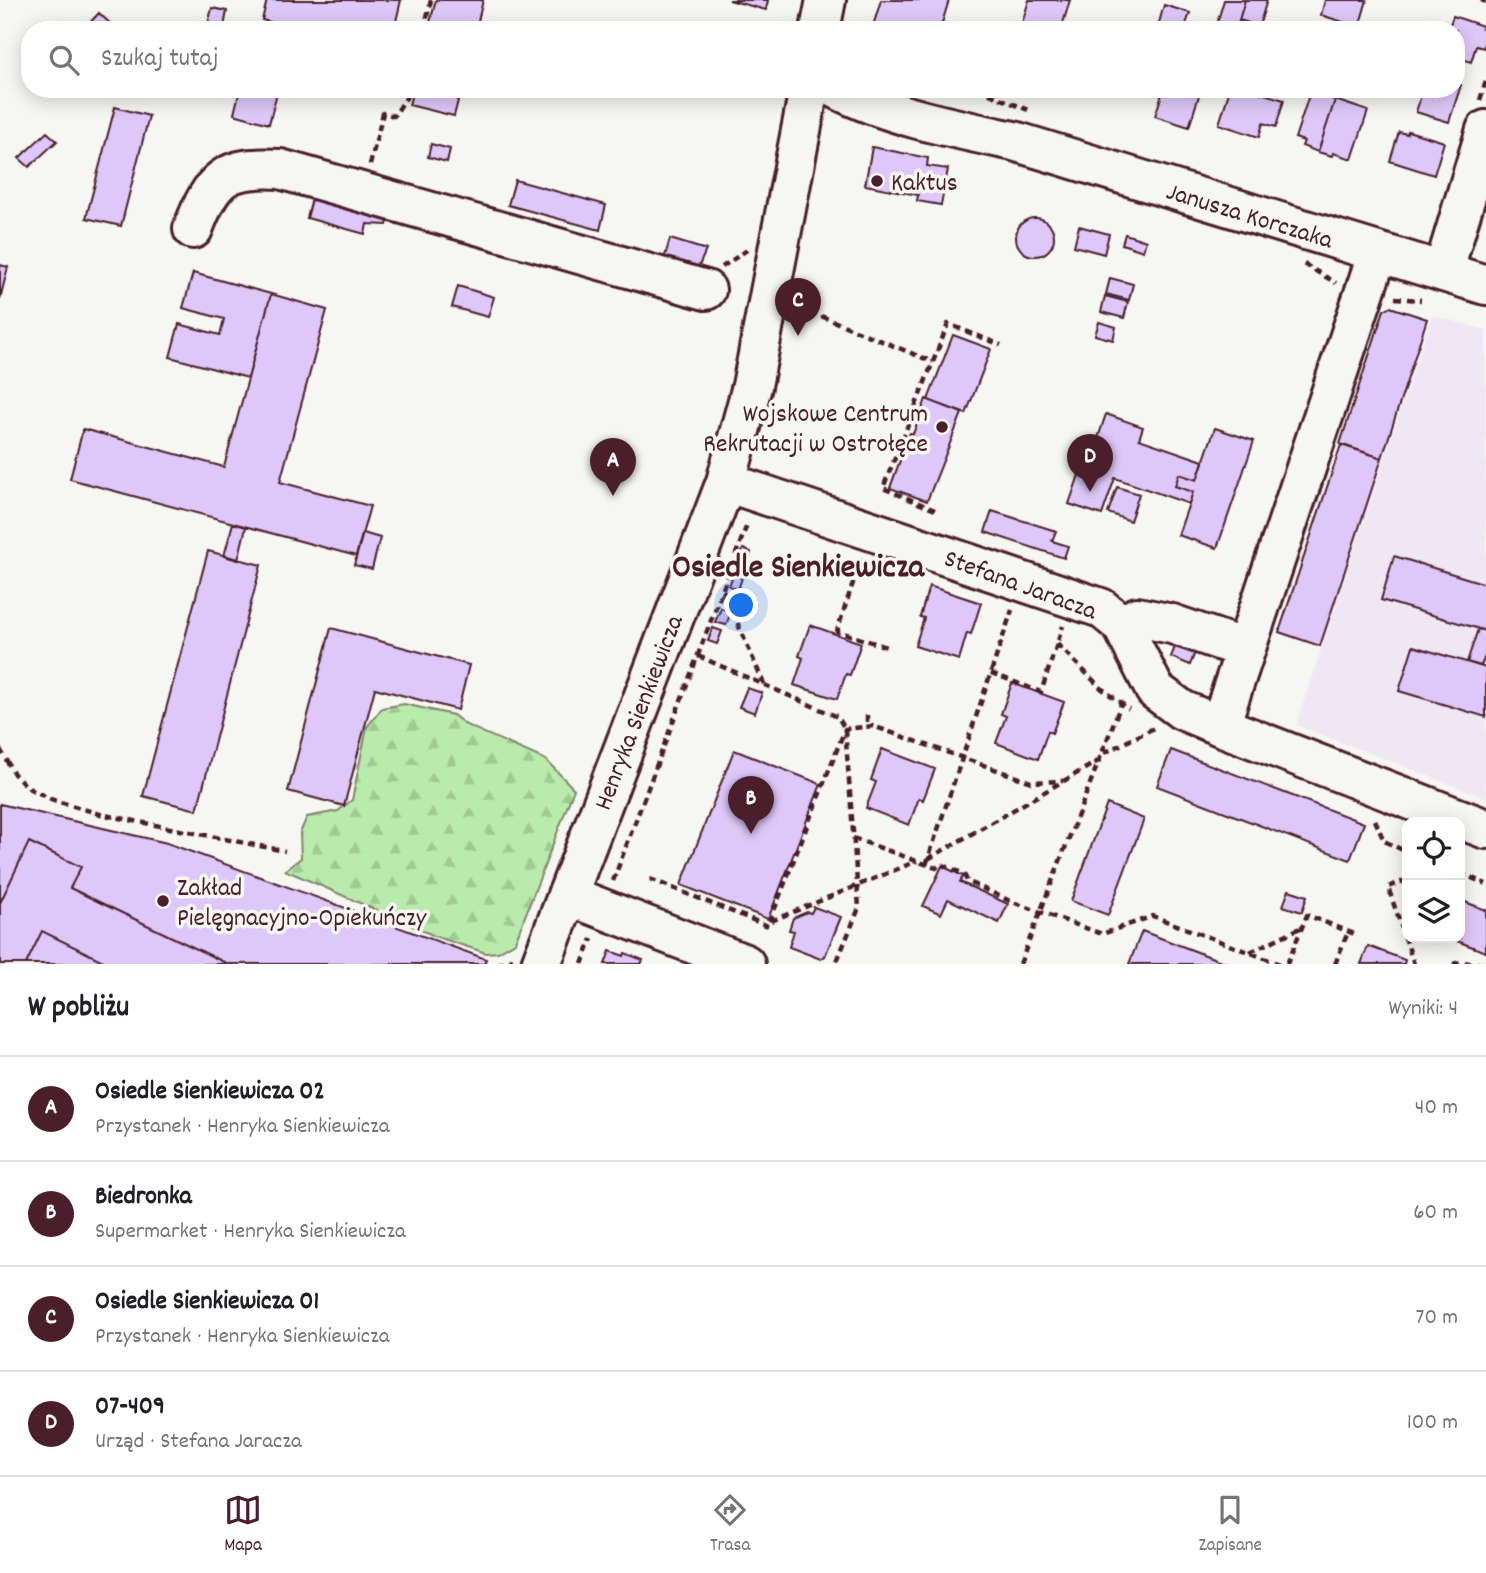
<!DOCTYPE html>
<html lang="pl">
<meta charset="utf-8">
<style>
body{margin:0;font-family:Dekko,sans-serif;background:#f6f6f6;color:#202124}
.controls{position:absolute;right:21px;bottom:21px;display:grid;overflow:hidden;border-radius:14px;box-shadow:0 4px 18px #0003}
.controls button{width:63px;height:63px;display:grid;place-items:center;padding:0;border:0;border-bottom:2px solid #e0e0e0;background:#fff;color:#202124;font:35px sans-serif}
.you{position:absolute;left:742px;top:606px;width:24px;height:24px;margin:-18px;border:5px solid #fff;border-radius:50%;background:#1a73e8;box-shadow:0 0 0 10px #1a73e833}
.badge{display:grid;place-items:center;width:46px;height:46px;border-radius:50%;background:#4a1f2b;color:#fff;font-size:23px;font-weight:700}
.pin{position:absolute;translate:-50% -58px;filter:drop-shadow(0 2px 4px #0008)}
.pin::after{content:'';position:absolute;top:37px;width:24px;height:21px;background:inherit;clip-path:polygon(0 0,100% 0,50% 100%)}
.list{margin:0;padding:0;list-style:none}
h2{display:flex;justify-content:space-between;align-items:center;height:91px;margin:0;padding:0 28px;font-size:30px}
h2 small{font-size:23px;font-weight:400;color:#757577}
.list li{display:grid;grid-template-columns:46px 1fr auto;gap:21px;align-items:center;box-sizing:border-box;height:105px;padding:0 28px;border-top:2px solid #e0e0e0}
.list b{display:block;font-size:26px;white-space:nowrap}
.list p{margin:0;font-size:23px;white-space:nowrap;color:#757577}
.list em{font-size:23px;font-style:normal;color:#757577}
.icon{flex:none;width:38px;height:38px;fill:none;stroke:currentColor;stroke-width:2;stroke-linecap:round;stroke-linejoin:round}
.map{position:relative;flex:none;width:1486px;height:964px;overflow:hidden}
.search{position:absolute;background:#fff;box-shadow:0 4px 18px #0003;left:21px;right:21px;top:21px;height:77px;display:flex;align-items:center;gap:18px;box-sizing:border-box;padding:0 24px;border-radius:28px;color:#757577;font-size:26px}
.sheet{height:511px;background:#fff}
nav{display:flex;justify-content:space-around;align-items:center;box-sizing:border-box;height:98px;border-top:2px solid #e0e0e0;background:#fff;font-size:19px;color:#757577}
nav a{display:grid;justify-items:center;gap:4px}
nav .on{color:#4a1f2b}
.map>svg:first-child{display:block}
</style>
<div class="map">
<svg width="1486" height="964" viewBox="0 0 1486 964">
<defs>
<pattern id="forest-firs" width="22" height="20" patternUnits="userSpaceOnUse" patternTransform="scale(1.75)"><rect width="22" height="20" fill="#b8ebac"/><path d="M5 1l3.5 6h-7zM16 11l3.5 6h-7z" fill="#a0c994"/></pattern>
</defs>
<rect width="100%" height="100%" fill="#f6f6f2"/>
<filter id="ink" filterUnits="userSpaceOnUse"><feTurbulence type="fractalNoise" baseFrequency=".0143" numOctaves="2"/><feDisplacementMap in="SourceGraphic" scale="14" xChannelSelector="R" yChannelSelector="G"/><feConvolveMatrix kernelMatrix="1 2 1 2 8 2 1 2 1" color-interpolation-filters="sRGB"/></filter>
<g filter="url(#ink)">
<!-- built -->
<path fill="#efe8f4" d="M1432,315L1486,330V798L1296,725Z"/>
<!-- forest -->
<path fill="url(#forest-firs)" stroke="#81856c" stroke-width="2" d="M404,704L453,715L466,725L546,760L574,789L515,942L498,952L486,953L437,937L285,870L301,858L300,833L307,817L338,811L352,800L367,727L382,708Z"/>
<!-- building -->
<path fill="#dec8f9" stroke="#4a1f2b" stroke-width="2" d="M267,0H401L394,30H302L262,20Z
M436,0H483L476,30H428Z
M729,0H768L766,10Z
M881,0H949L942,23L945,24L943,30H884L873,26Z
M1029,0H1070L1061,30H1020Z
M1224,0H1245L1236,30H1215Z
M1245,0H1267L1259,26L1239,20Z
M1325,0H1367L1359,27L1321,15Z
M1164,5L1190,13L1185,27L1180,26L1178,30H1157Z
M212,8L227,11L224,27L208,24Z
M99,13L117,30H83Z
M1453,16L1483,26L1482,28L1486,30L1484,48L1476,46L1471,62L1456,57V30H1448Z
M1456,83L1461,85L1449,122L1416,112L1423,89H1456Z
M240,89H263L277,93L269,124L234,114Z
M413,89H461L454,116L409,105Z
M1153,89H1201L1189,127L1155,116L1162,94Z
M1230,89H1248L1284,100L1276,127L1263,123L1259,137L1219,124Z
M1310,92L1335,100L1318,152L1302,146L1304,141L1295,138Z
M1335,100L1368,111L1352,159L1333,153L1332,156L1318,152Z
M115,107L149,116L121,226L86,218Z
M1408,131L1444,142L1434,175L1390,161L1399,132L1407,134Z
M47,132L57,141L29,167L19,158Z
M431,144L450,149L447,162L428,157Z
M872,147L928,158L927,166L948,169L941,205L917,201L918,195L865,185Z
M515,180L606,205L600,230L508,205Z
M314,191L391,212L387,225L367,224L365,234L307,218Z
M1016 237a19 19 0 1 1 38 0a19 19 0 1 1-38 0Z
M1079,226L1109,234L1104,254L1074,246Z
M1125,234L1146,241L1143,251L1122,244Z
M670,239L706,250L696,273L663,263Z
M0,265L8,267L0,299Z
M193,273L271,294L248,378L170,357L179,324L220,335L224,319L183,308Z
M1110,278L1133,284L1129,300L1106,294Z
M458,286L494,297L488,317L452,307Z
M271,294L327,310L280,482L370,506L356,556L70,479L83,429L224,467Z
M1105,296L1128,302L1124,318L1101,312Z
M1390,307L1427,319L1382,458L1340,444L1384,310Z
M1099,322L1116,327L1113,340L1095,335Z
M953,335L991,349L966,414L928,400Z
M926,399L962,413L927,501L890,488L910,433L913,434Z
M1106,414L1143,427L1139,439L1203,461L1197,480L1179,474L1175,486L1193,492L1189,504L1115,478L1102,515L1069,504L1081,469L1087,471Z
M1215,428L1254,441L1217,548L1178,535L1193,492L1175,486L1179,474L1197,480Z
M1341,445L1382,458L1320,646L1279,632Z
M1117,487L1139,494L1130,521L1108,513Z
M992,511L1056,531L1052,541L1068,546L1064,558L985,532Z
M233,523L246,527L238,560L224,556Z
M363,533L380,538L372,569L354,565Z
M743,549L751,552L747,564L739,561Z
M208,551L261,565L197,810L143,796Z
M1394,556L1486,584V631L1381,600Z
M733,575L742,578L738,589L729,586Z
M929,586L981,603L971,634L967,633L959,660L915,646L924,618L920,617Z
M721,608L731,612L726,625L715,622Z
M810,625L861,643L850,675L846,674L837,699L794,685L803,658L799,656Z
M331,628L469,665L458,710L375,688L344,806L288,791Z
M713,628L722,631L717,644L708,641Z
M1478,629L1486,631V654L1481,666L1467,662Z
M1179,637L1198,645L1190,665L1171,657Z
M1413,646L1486,668V717L1399,691Z
M1012,683L1064,702L1052,733L1048,731L1038,759L996,743L1006,716L1001,714Z
M747,688L762,693L755,713L739,707Z
M882,749L935,769L923,800L919,798L909,825L866,808L876,782L871,780Z
M734,750L821,784L768,919L681,885Z
M1171,750L1364,823L1350,860L1157,786Z
M0,804L167,843L486,959L484,964H0Z
M1107,804L1144,819L1108,915L1071,901Z
M29,842L81,867L70,888L228,964H109L42,931L26,964H0V903Z
M942,866L963,876L960,882L1008,904L999,923L948,899L941,914L923,906Z
M1289,890L1307,896L1302,912L1283,906Z
M1460,900L1486,910V952L1449,938H1460Z
M814,907L841,917L825,956L821,959L789,947L794,931L789,930L793,918L807,912L811,913Z
M1142,931L1229,964H1129Z
M1368,946L1405,960L1404,964H1361Z
M610,951L624,956L625,953L643,960L641,964H605Z"/>
<g fill="none" stroke-linecap="round" stroke-linejoin="round">
<!-- minor casing -->
<g stroke="#4a1f2b" stroke-width="44">
<path id="minor" d="M820,30L826,0
M837,89C889,116 957,129 1014,141L1486,285
M193,229C213,177 225,166 280,169L706,290
M1378,252L1220,726L1486,829
M1443,272L1486,130
M726,482L1101,608L1122,625L1155,690L1182,710L1220,726
M1122,625L1137,617L1172,624L1245,649
M567,895L745,964
M541,964L726,482L752,386L809,89"/>
</g>
<!-- path -->
<path stroke="#4a1f2b" stroke-width="4.5" stroke-dasharray="7 5" stroke-linecap="butt" d="M1481,0L1486,2
M424,30L431,0
M978,89L1028,110
M1480,100L1486,81
M370,165L383,113L394,116L406,98L408,89
M1304,264L1336,283
M722,267L747,250
M1395,298L1421,300
M799,307L933,362
M935,510L883,488L948,324L1001,345
M861,559L837,631L890,648
M723,590L764,684
M1057,644L1101,688L1129,709
M698,656L838,717L845,729L859,908L837,961
M991,673L1041,692L1063,626
M867,715V726
M0,749L14,774L30,789L53,800L100,814L285,851
M1104,753L1156,727
M1375,820L1384,841L1407,852
M853,838L936,868L941,864L964,874L967,881L1010,901L1102,934L1153,916L1280,964
M928,859L1100,760
M926,865L1012,610
M1460,873L1486,884
M650,879L768,926L845,729L873,726L1031,782L1063,781
M1407,880L1388,887L1414,964
M613,881L748,522
M771,921L917,861
M1250,952L1302,927
M498,964L513,959
M582,964L592,939
M1020,964L1121,704
M1287,964L1307,915L1357,935
M1335,964L1348,932
M1453,964L1460,962L1483,964"/>
<!-- minor -->
<use href="#minor" stroke="#f6f6f2" stroke-width="38"/>
</g>
</g>
<!-- markers -->
<g fill="#4a1f2b" stroke="#f6f6f2" stroke-width="2.5">
<circle cx="877" cy="181" r="7"/>
<circle cx="942" cy="427" r="7"/>
<circle cx="163" cy="901" r="7"/>
</g>
<g text-anchor="middle" stroke-width="7" stroke-linejoin="round" paint-order="stroke">
<!-- poi labels -->
<g font-size="26" fill="#4a1f2b" stroke="#f6f6f2" text-anchor="start">
<text x="891" y="190">Kaktus</text>
<text x="928" y="421" text-anchor="end">Wojskowe Centrum<tspan x="928" dy="30">Rekrutacji w Ostrołęce</tspan></text>
<text x="177" y="895">Zakład<tspan x="177" dy="30">Pielęgnacyjno-Opiekuńczy</tspan></text>
</g>
<!-- street labels -->
<g font-size="26" fill="#4a1f2b" stroke="#f6f6f2">
<text transform="translate(1250 214) rotate(17)" y="9">Janusza Korczaka</text>
<text transform="translate(1021 583) rotate(20)" y="9">Stefana Jaracza</text>
<text transform="translate(637 712) rotate(-69)" y="9">Henryka Sienkiewicza</text>
</g>
<!-- district labels -->
<g font-size="33" font-weight="bold" fill="#4a1f2b" stroke="#f6f6f2">
<text x="798" y="576">Osiedle Sienkiewicza</text>
</g>
</g>
</svg>
<div class="controls">
<button><svg class="icon" aria-label="locate" viewBox="0 0 24 24"><circle cx="12" cy="12" r="6"/><path d="M12 2v4M12 18v4M2 12h4M18 12h4"/></svg></button>
<button><svg class="icon" aria-label="layers" viewBox="0 0 24 24"><path d="M12 4l9 5-9 5-9-5zM3 14l9 5 9-5"/></svg></button>
</div>
<div class="you"></div>
<div class="pin badge" style="left:613px;top:496px">A</div>
<div class="pin badge" style="left:751px;top:834px">B</div>
<div class="pin badge" style="left:798px;top:336px">C</div>
<div class="pin badge" style="left:1090px;top:492px">D</div>
<div class="search"><svg class="icon" aria-label="search" viewBox="0 0 24 24"><circle cx="10" cy="10" r="6"/><path d="M15 15l6 6"/></svg>Szukaj tutaj</div>
</div>
<section class="sheet">
<h2>W pobliżu<small>Wyniki: 4</small></h2>
<ul class="list">
<li><span class="badge">A</span><div><b>Osiedle Sienkiewicza 02</b><p>Przystanek · Henryka Sienkiewicza</p></div><em>40 m</em></li>
<li><span class="badge">B</span><div><b>Biedronka</b><p>Supermarket · Henryka Sienkiewicza</p></div><em>60 m</em></li>
<li><span class="badge">C</span><div><b>Osiedle Sienkiewicza 01</b><p>Przystanek · Henryka Sienkiewicza</p></div><em>70 m</em></li>
<li><span class="badge">D</span><div><b>07-409</b><p>Urząd · Stefana Jaracza</p></div><em>100 m</em></li>
</ul>
</section>
<nav>
<a class="on"><svg class="icon" aria-label="map" viewBox="0 0 24 24"><path d="M3 6l6-2 6 2 6-2v14l-6 2-6-2-6 2zM9 4v14M15 6v14"/></svg>Mapa</a>
<a><svg class="icon" aria-label="directions" viewBox="0 0 24 24"><path d="M12 3l9 9-9 9-9-9zM9 14v-3h6M13 9l2 2-2 2"/></svg>Trasa</a>
<a><svg class="icon" aria-label="saved" viewBox="0 0 24 24"><path d="M7 4h10v16l-5-4-5 4z"/></svg>Zapisane</a>
</nav>
